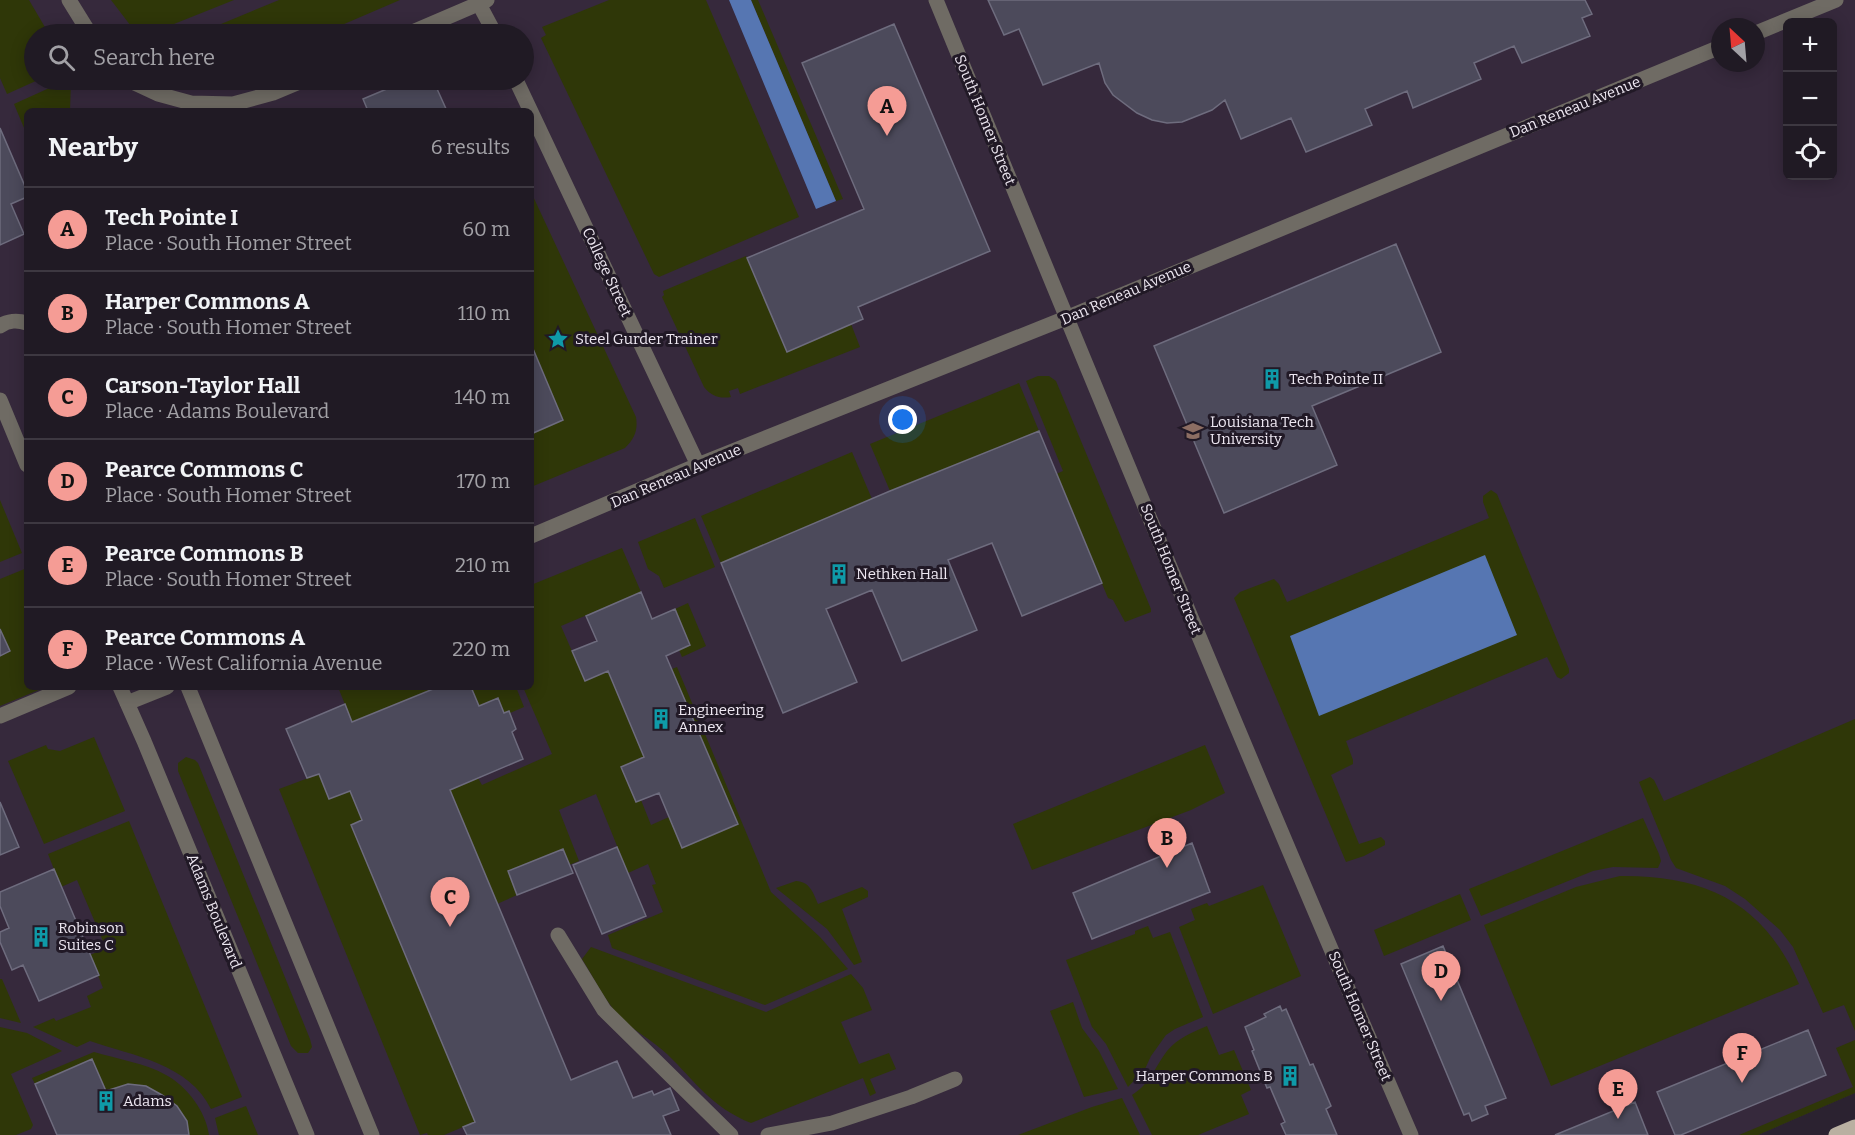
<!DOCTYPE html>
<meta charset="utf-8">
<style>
body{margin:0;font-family:Bitter,serif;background:#2d2731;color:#f1f3f6}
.controls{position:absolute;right:18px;top:18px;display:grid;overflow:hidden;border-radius:9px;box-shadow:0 3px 15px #0003}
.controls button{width:54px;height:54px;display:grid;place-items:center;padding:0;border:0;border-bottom:2px solid #3d3841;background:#201a24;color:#f1f3f6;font:30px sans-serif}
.compass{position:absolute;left:1711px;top:18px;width:54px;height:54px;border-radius:50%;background:#201a24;box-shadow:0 3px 15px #0003;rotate:334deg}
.you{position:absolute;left:903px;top:420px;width:21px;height:21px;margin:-15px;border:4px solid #fff;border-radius:50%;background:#1a73e8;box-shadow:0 0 0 9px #1a73e833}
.badge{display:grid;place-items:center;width:39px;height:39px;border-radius:50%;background:#f59c95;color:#111;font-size:20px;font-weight:700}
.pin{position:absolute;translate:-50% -50px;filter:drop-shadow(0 2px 3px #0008)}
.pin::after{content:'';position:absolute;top:32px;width:21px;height:18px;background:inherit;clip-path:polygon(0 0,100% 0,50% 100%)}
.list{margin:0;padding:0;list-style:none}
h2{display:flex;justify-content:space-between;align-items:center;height:78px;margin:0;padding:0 24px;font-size:26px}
h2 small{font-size:20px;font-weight:400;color:#a2a1a6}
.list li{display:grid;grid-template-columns:39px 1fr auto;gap:18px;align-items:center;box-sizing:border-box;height:84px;padding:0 24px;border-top:2px solid #3d3841}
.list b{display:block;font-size:22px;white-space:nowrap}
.list p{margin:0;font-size:20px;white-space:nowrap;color:#a2a1a6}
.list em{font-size:20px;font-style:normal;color:#a2a1a6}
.icon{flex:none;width:33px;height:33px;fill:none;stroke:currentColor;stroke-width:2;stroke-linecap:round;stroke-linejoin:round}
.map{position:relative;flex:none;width:1855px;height:1135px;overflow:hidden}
.search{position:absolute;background:#201a24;box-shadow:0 3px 15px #0003;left:24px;top:24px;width:510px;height:66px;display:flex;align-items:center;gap:15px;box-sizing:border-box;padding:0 21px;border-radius:33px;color:#a2a1a6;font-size:22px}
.panel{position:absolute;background:#201a24;box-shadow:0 3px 15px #0003;left:24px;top:108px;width:510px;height:582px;border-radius:9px}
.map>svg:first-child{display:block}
</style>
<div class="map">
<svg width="1855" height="1135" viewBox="0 0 1855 1135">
<rect width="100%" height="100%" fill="#2b2230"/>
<!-- built -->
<path fill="#36293c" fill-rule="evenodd" d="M0,0H1855V1093L1758,1135H0ZM1788,22H1832V176H1788ZM1720,27H1756V63H1720ZM34,34H524V80H34ZM27,111H531V687H27Z"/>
<!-- green -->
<path fill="#2f3708" d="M0,0H29L49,34H34V80H38L7,94L0,78Z
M111,0H234L149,34H137Z
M279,0H400L321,34H197Z
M609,0H706L799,217L659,277L654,274L541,38L546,35L542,27Z
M751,0H758L843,199L836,201Z
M67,80H71L70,111H27V135L14,104Z
M531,192L636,417C638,430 635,438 625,448L531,487V434L563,420L531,344Z
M746,256L787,351L851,324L860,347L740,394L738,388L729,391L731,397C720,399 711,396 704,387L662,297L664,295L663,291Z
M1038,376H1049L1056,381L1151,609V612L1125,622L1113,600L1108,598L1056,474L1063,471L1026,381Z
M1019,383L1039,431L890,491L870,444Z
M852,452L872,499L721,563L701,516Z
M1491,490L1497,494L1569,669V673L1561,679L1557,677L1547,657L1346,741L1353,760V764L1331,775L1359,844L1381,837L1385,841V845L1364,856L1346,862L1234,598L1240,592L1274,579L1279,584L1287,602L1489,518L1483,502V496Z
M0,500L22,553L0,562Z
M695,518L715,567L664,588L659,576L648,569L638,542Z
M622,548L641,592L561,626L585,681L608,671L644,757L621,767L636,802L641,800L651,825L669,817L682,848L738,824L672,669L677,667L771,892L820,937L848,969L765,1005L612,948L608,935L663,912L652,885L656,884L648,864L628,873L596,794L559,810L579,861L569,865L563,849L508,871L517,895L497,904L450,790L478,778L482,785L552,754L523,687H531V585Z
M27,568V687H46L0,706V579Z
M688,603L706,646L682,657L679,650L690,645L675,609Z
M338,687H438L352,722Z
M471,687H516L524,707L510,713L509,711L504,713L497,698L479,706Z
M1855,719V1031L1844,1005L1823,1013L1793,947L1780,930L1745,899L1725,886L1676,868L1671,860L1639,782L1650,777L1654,780L1664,801Z
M94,737L125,811L44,844L8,761L46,745L48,749L60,751Z
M1205,745L1225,793L1191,810L1032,870L1013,824Z
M186,757L195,760L198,763L310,1039L312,1047L308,1053H298L291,1046L178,771V763Z
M319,774L329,799L350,791L362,820L351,825L475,1122L444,1135H428L427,1133L420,1135L279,789Z
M1643,818L1659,854L1661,861L1658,868L1613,867L1593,871L1481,916L1469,889Z
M129,821L242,1097L211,1109C189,1064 134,1056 90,1041L77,1047L33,1027L54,1018L56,1021L91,1007L87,996L103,988L90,955L106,948L77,880L61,887L48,854Z
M1620,876C1706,875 1764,903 1799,984L1551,1086L1484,925L1576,887Z
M796,881C810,882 813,892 818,904L862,887L868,891V897L842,909L862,962L854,965L827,929L776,888Z
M1263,885L1301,976L1213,1014L1179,927L1195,920L1191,909L1207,903L1209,906Z
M1460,894L1471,920L1384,956L1374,930Z
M1148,926L1153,938L1170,932L1203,1017L1175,1029L1166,1035L1151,1056L1145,1069L1128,1087L1106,1044L1092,1027L1066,960L1135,934V931Z
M591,947L766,1012L851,974L863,988L872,1010L841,1022L859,1064L889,1053L896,1069L870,1079L876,1093L870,1096L863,1078L751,1123C711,1107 696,1082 667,1054C652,1040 634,1031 620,1017C605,1001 594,978 582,959Z
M0,979H2L21,1023L0,1018Z
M1073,1002L1082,1028L1099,1051L1118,1089L1084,1097L1050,1011Z
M1207,1026L1219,1055L1234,1050L1251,1090L1241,1095L1249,1114L1198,1135H1152L1132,1095C1150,1084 1155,1067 1167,1051C1178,1038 1191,1033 1207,1026Z
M0,1027L27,1033L62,1051L11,1074L33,1125L31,1129L16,1135H0Z
M1855,1040V1093L1758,1135H1739L1853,1087L1836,1048Z
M94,1052C117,1059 145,1063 166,1075C187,1086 206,1112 209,1135H189C182,1095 142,1076 106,1091L92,1059L35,1084L32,1078Z
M1122,1098L1140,1135H1018L1092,1107Z
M246,1106L258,1135H219L215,1118Z"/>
<!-- water -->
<path fill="#5676b2" d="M729,0H751L836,201L816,209Z
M1485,555L1517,635L1319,716L1290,636Z"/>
<!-- building -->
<path fill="#4c4a5b" stroke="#6e6c7e" stroke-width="1.5" d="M988,0H1585L1592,14L1582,18L1590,36L1522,63L1514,46L1474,63L1481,79L1413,108L1407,91L1365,109L1372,125L1306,152L1291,118L1241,139L1225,100L1212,110L1182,122L1167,123L1152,120L1137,113L1113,95L1105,83L1099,63L1043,85L1019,29L1004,35Z
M894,24L990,251L858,307L863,319L787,352L747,258L864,209L802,63Z
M408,80H433L447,111H368L363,99Z
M0,128L27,191V197L11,204L24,234L0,245Z
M1396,244L1441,352L1312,406L1337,465L1224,513L1154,346Z
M531,344L563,420L531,434Z
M1039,431L1102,583L1022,616L992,543L948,560L977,630L902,661L872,590L826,609L857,682L783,713L721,563L890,491Z
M641,592L652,619L675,609L690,645L666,656L738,824L682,848L659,793L636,802L621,767L644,757L608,671L585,681L572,651L597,641L586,616Z
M0,629L10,651L0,656Z
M438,687H471L479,706L498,698L504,713L509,711L516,729L512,732L523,759L450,790L571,1080L617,1061L633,1098L652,1091L654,1095L670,1088L679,1110L663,1116L671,1135H467L463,1127L475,1122L351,825L362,820L350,791L329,799L319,774L307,778L286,729L345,704L352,722Z
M0,802L19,847L0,855Z
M1192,843L1210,892L1092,939L1073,893Z
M617,847L646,916L602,934L573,865Z
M563,849L573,873L517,895L508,871Z
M54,869L99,975L39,1001L23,965L12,970L0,942V932L9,928L0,906V892Z
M1443,946L1506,1098L1485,1106L1488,1114L1472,1121L1469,1113L1464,1115L1401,964Z
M1280,1006L1282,1011L1286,1009L1310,1065L1313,1064L1331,1106L1326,1109L1337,1135H1286L1281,1124L1285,1122L1270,1087L1267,1088L1252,1051L1254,1050L1245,1027L1266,1017L1264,1014Z
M1808,1030L1826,1075L1681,1135H1675L1657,1092Z
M92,1059L106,1091L128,1084L146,1086L162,1095L177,1106L187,1121L189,1135H57L35,1084Z
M1635,1102L1648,1135H1555Z"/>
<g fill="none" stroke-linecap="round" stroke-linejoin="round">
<!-- minor -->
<path stroke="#6f6b64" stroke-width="15" d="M69,0L90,34
M936,0C1092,380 1248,759 1411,1135
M479,4L495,34
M1756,33L1836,0
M408,34L487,0
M128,80L158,94L191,103L233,104L273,93L304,80
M516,80L698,465
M0,326C9,320 17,320 27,323
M0,400L27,465
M531,536L698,465L1066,318L1720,47
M120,687L144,741L307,1135
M188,687L372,1135
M127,703L167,687
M0,716L69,687
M558,935L604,1010L731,1135
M768,1135L832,1123L911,1097L955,1079"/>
<!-- major -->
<path stroke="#b9b0a1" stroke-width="15" d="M1836,1135L1855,1127"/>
</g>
<!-- icons -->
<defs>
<g id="sight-bare" transform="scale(1.62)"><path d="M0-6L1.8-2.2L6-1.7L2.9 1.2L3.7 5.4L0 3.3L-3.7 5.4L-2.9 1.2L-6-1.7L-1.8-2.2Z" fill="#0f9aa8" stroke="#211926" stroke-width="2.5" paint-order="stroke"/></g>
<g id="building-bare" transform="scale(1.62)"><path d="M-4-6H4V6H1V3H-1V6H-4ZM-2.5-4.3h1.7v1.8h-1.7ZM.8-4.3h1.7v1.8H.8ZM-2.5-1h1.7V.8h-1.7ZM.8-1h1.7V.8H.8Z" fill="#0f9aa8" stroke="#211926" stroke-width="2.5" paint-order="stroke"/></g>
<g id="university-bare" transform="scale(1.62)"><path d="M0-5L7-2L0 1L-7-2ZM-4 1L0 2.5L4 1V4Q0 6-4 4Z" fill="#8d6e63" stroke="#211926" stroke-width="2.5" paint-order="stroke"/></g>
</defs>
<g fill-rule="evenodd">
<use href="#sight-bare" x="558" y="339"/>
<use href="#building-bare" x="1272" y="379"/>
<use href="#university-bare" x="1193" y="431"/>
<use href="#building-bare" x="839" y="574"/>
<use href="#building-bare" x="661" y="719"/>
<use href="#building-bare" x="41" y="937"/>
<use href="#building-bare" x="1290" y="1076"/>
<use href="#building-bare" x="106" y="1101"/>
</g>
<g text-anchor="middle" stroke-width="6" stroke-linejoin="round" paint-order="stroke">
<!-- street labels -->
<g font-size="15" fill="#ede7f1" stroke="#211926">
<text transform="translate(1575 107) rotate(-22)" y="5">Dan Reneau Avenue</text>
<text transform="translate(985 120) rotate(68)" y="5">South Homer Street</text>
<text transform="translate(607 272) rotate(65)" y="5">College Street</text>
<text transform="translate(1126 293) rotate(-23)" y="5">Dan Reneau Avenue</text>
<text transform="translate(676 476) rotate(-23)" y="5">Dan Reneau Avenue</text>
<text transform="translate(1171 569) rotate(68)" y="5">South Homer Street</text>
<text transform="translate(214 911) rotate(68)" y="5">Adams Boulevard</text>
<text transform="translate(1360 1016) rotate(67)" y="5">South Homer Street</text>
</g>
<!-- poi labels -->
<g font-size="15" fill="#ede7f1" stroke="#211926" text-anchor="start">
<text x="575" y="344">Steel Gurder Trainer</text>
<text x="1289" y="384">Tech Pointe II</text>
<text x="1210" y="427">Louisiana Tech<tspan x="1210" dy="17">University</tspan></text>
<text x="856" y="579">Nethken Hall</text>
<text x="678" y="715">Engineering<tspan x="678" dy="17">Annex</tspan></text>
<text x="58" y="933">Robinson<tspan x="58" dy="17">Suites C</tspan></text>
<text x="1273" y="1081" text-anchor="end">Harper Commons B</text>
<text x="123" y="1106">Adams</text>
</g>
</g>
</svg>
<div class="controls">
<button>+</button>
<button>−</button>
<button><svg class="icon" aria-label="locate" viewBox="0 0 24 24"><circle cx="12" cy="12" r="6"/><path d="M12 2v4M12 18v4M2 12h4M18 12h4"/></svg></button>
</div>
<svg class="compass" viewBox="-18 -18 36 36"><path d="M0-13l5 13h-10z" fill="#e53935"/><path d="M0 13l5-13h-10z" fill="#a2a1a6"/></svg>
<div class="you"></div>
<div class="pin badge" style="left:887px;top:136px">A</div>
<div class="pin badge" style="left:1167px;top:868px">B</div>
<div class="pin badge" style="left:450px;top:927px">C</div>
<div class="pin badge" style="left:1441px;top:1001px">D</div>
<div class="pin badge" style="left:1618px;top:1119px">E</div>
<div class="pin badge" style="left:1742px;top:1083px">F</div>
<div class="search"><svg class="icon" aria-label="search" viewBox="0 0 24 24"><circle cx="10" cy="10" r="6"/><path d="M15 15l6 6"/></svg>Search here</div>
<section class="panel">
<h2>Nearby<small>6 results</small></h2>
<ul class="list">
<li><span class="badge">A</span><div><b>Tech Pointe I</b><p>Place · South Homer Street</p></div><em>60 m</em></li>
<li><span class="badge">B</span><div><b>Harper Commons A</b><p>Place · South Homer Street</p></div><em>110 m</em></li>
<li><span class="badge">C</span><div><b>Carson-Taylor Hall</b><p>Place · Adams Boulevard</p></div><em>140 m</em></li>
<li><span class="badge">D</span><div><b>Pearce Commons C</b><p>Place · South Homer Street</p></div><em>170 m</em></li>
<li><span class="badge">E</span><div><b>Pearce Commons B</b><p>Place · South Homer Street</p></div><em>210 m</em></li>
<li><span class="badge">F</span><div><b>Pearce Commons A</b><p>Place · West California Avenue</p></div><em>220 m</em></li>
</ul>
</section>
</div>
